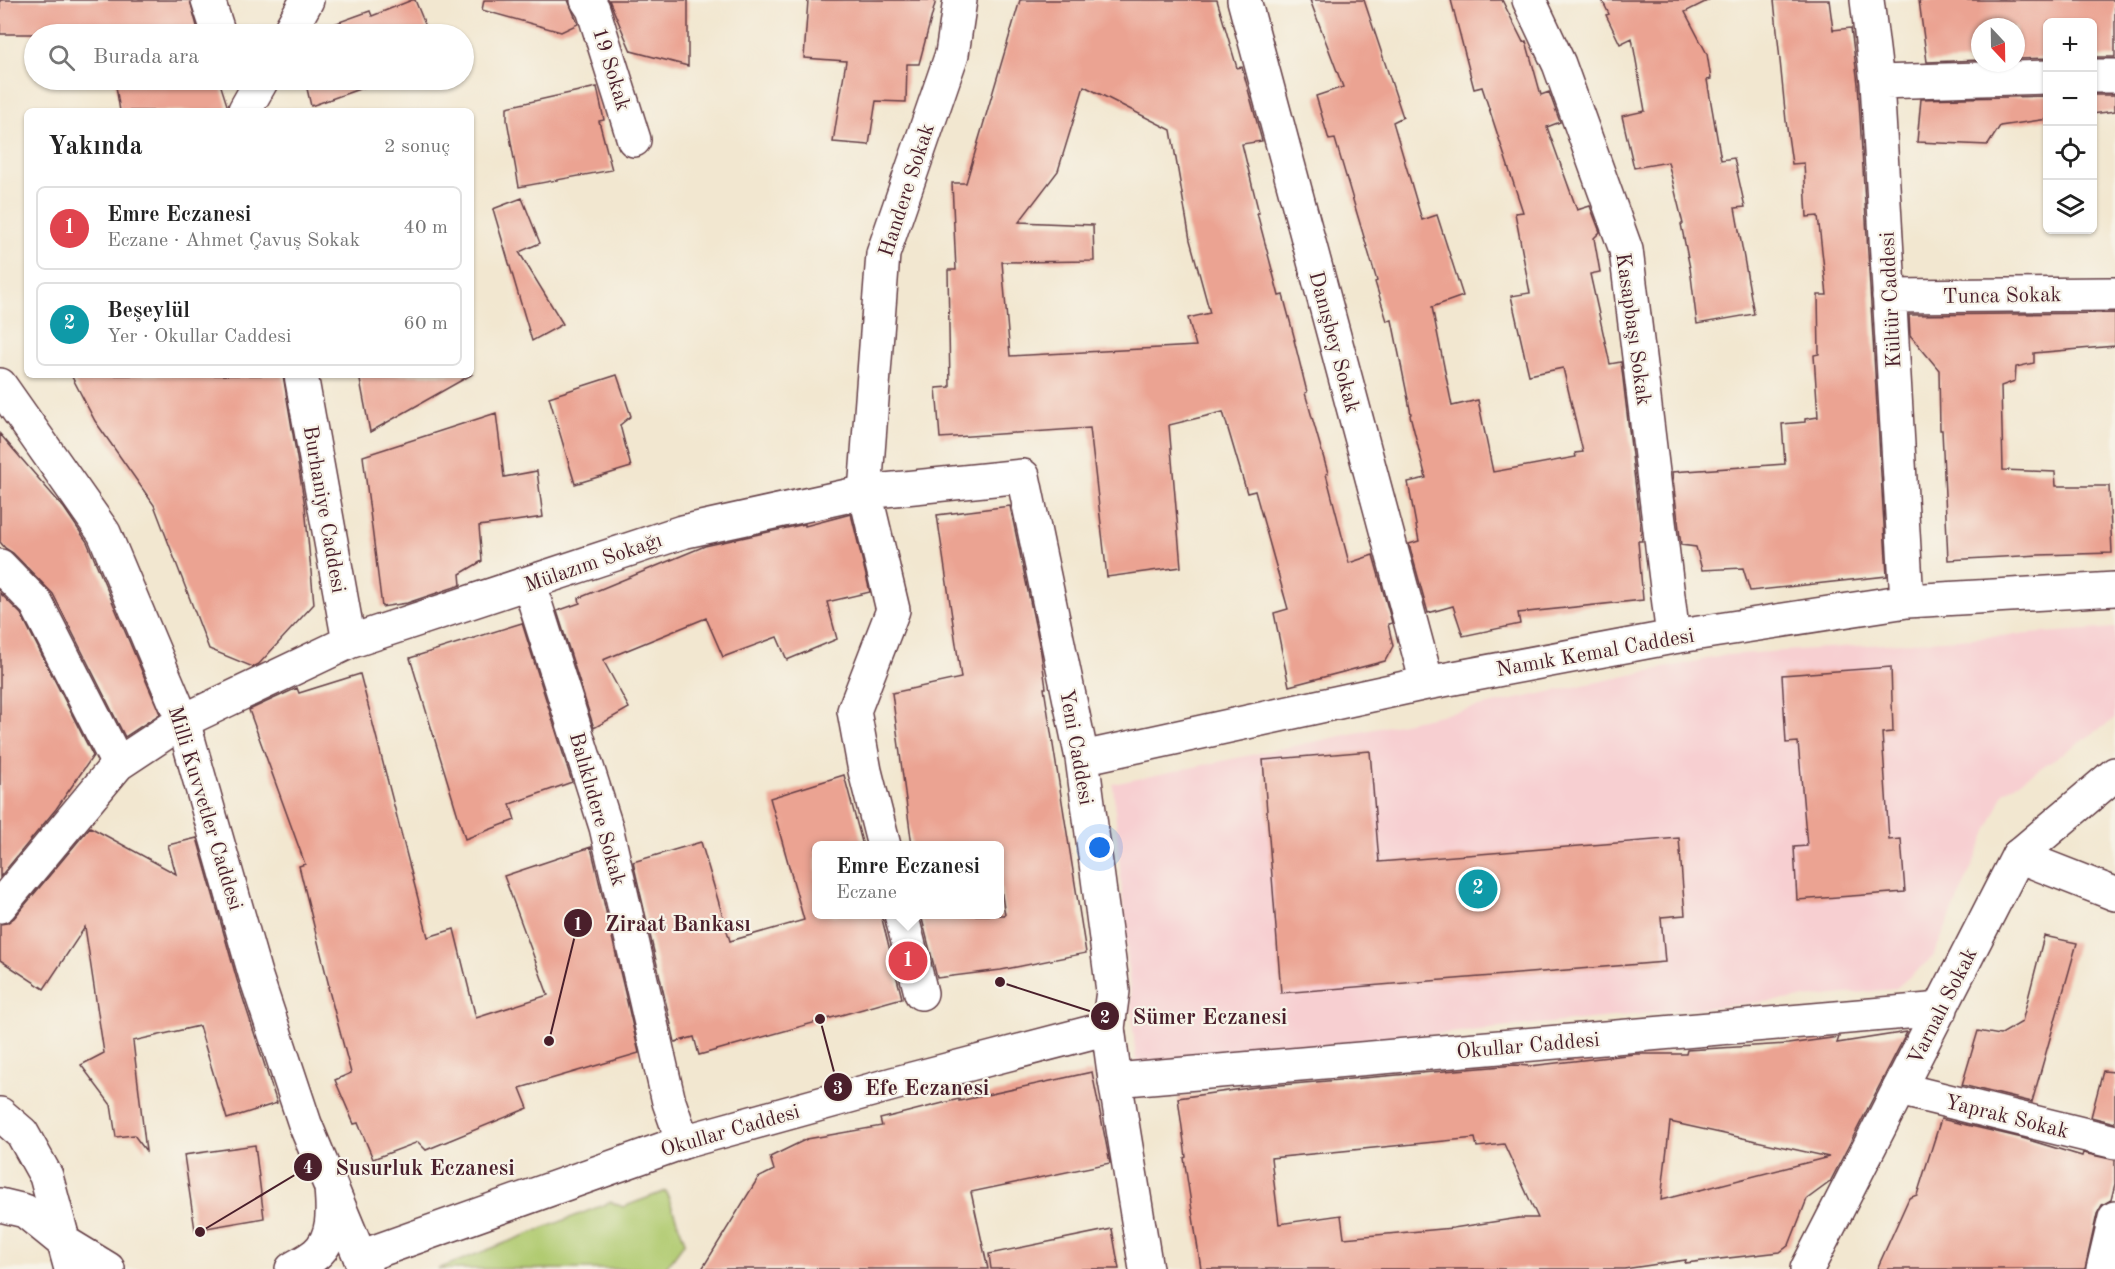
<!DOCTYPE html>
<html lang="tr">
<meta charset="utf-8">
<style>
body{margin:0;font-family:"Old Standard TT",serif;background:#f6f6f6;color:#222}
.controls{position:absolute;right:18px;top:18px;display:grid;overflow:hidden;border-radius:9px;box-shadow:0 2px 4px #0004}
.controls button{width:54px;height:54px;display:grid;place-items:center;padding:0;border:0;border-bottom:2px solid #e0e0e0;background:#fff;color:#222;font:30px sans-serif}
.compass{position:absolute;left:1971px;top:18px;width:54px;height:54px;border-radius:50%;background:#fff;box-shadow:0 2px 4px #0004;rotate:158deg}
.you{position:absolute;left:1100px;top:848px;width:21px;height:21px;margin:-15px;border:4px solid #fff;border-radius:50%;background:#1a73e8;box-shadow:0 0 0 9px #1a73e833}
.badge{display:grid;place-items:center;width:39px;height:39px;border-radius:50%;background:#d93025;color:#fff;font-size:20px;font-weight:700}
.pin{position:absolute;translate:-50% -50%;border:3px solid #fff;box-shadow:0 2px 6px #0006}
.popup{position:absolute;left:812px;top:841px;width:192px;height:78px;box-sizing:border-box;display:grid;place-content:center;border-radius:9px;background:#fff;filter:drop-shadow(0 2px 4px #0005);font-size:20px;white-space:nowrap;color:#767676}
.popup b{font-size:22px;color:#222}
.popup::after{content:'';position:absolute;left:50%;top:100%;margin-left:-12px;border:12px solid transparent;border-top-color:#fff}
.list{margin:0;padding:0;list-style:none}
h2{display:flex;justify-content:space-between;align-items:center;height:78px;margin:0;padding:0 24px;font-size:26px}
h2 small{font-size:20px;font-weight:400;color:#767676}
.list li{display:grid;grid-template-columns:39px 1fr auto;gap:18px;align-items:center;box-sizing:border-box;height:84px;margin:0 12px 12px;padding:0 12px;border:2px solid #e0e0e0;border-radius:9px}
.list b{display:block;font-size:22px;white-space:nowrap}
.list p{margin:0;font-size:20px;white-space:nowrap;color:#767676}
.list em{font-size:20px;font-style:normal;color:#767676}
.icon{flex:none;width:33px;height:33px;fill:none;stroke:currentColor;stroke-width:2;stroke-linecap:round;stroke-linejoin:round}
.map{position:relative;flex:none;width:2115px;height:1269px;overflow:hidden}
.search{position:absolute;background:#fff;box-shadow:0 2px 4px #0004;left:24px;top:24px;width:450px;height:66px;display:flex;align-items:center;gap:15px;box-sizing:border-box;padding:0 21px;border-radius:33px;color:#767676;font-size:22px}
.panel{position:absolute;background:#fff;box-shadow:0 2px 4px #0004;left:24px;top:108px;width:450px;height:270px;border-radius:9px}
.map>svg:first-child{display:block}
</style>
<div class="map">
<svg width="2115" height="1269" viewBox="0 0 2115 1269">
<rect width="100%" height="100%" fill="#f7f3e8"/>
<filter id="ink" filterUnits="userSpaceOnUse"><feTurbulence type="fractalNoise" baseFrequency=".0167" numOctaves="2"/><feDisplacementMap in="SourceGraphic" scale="12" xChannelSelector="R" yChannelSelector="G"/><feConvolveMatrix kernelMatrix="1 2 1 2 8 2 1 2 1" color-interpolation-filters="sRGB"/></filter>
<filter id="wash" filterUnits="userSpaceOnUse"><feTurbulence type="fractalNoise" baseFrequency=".008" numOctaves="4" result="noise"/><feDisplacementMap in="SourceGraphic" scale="24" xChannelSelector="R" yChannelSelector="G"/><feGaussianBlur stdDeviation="1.35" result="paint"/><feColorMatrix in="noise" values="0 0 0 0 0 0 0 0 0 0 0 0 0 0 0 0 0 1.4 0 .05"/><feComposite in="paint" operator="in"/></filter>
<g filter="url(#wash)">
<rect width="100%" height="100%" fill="#f2e7d0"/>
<!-- built -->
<path fill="#f7cfd1" d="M2115,628V719L2004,792L1933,957L1895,989L1136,1064L1113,784L1726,655Z"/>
<!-- green -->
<path fill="#b1cb71" stroke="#7e754e" stroke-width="1.5" d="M666,1191L685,1242L665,1269H438L611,1202L623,1207Z"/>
<g id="blocks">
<!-- building -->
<path fill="#eba392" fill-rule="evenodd" d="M0,0H190L199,34H0Z
M412,0H415L429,34H327L331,25L370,11L372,16Z
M484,0H568L578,24L561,32L482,10Z
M609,0H688V66L631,51Z
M808,0H936L919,64H907L906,102L876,101L869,145L833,142L846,61L804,58Z
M1020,0H1217L1237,68L1242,67L1262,141L1242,144L1259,213H1257L1279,296L1283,295L1295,340H1294L1307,392L1305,393L1328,473L1326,474L1349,563L1373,555L1392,623L1388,624L1393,646L1385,661L1289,686L1274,613L1288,609L1255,491L1247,493L1223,412L1169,425L1181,567L1107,577L1090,428L940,438L936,388L950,387L948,270H956L952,183H966ZM1084,86L1171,130L1190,240L1210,313L1188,318L1196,346L1010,356L1002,262L1094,261L1093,225L1019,222L1058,171Z
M1310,0H1364L1403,117L1393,122L1422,220L1437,215L1463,296L1432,307L1452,406L1478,400L1493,472L1576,457L1575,453L1583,452L1563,368L1529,375L1511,296L1530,293L1515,213L1523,212L1482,87L1474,89L1451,0H1502L1523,42L1526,41L1541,95L1549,92L1560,122L1547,127L1577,210L1590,206L1600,232L1594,238L1600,272L1590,274L1610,364L1621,362L1642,541H1638L1643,600L1518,613L1520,624L1463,636L1453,606L1428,613L1409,544L1419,541L1408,482L1426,478L1410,415L1411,414L1392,320L1387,321L1375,282L1377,281L1335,139L1329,140L1316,96L1343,87Z
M1602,0H1709L1685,12L1707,54L1711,79L1707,80L1721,160L1734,158L1745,207L1735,208L1754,314L1697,324L1690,268L1681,224H1683L1668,162L1634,168L1622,116L1645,111L1632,38L1620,44L1606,15L1609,14Z
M1774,0H1829L1833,30L1851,28L1858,84L1887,576L1750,591L1743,568L1702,570L1696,547L1681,545L1672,472L1785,464L1782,424L1805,422V419L1818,417L1814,355L1819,354L1818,295H1827L1818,216L1807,217L1804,163L1792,164L1786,121Z
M1919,0H2115V57H2092V22H2048V58L2016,59V27H1980V60L1927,62Z
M115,80H219L227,105L226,111H120Z
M305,80H385L311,106Z
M597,87L604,120L599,121L612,170L519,187L507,120V107Z
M2092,95H2115V111L2092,114Z
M2048,96V119L2000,126L1988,145L1917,142L1921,99Z
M522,198L540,243L519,252L563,324L532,341L493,209Z
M2115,313V346L2034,353V363L2016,367L2015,381L2001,386L2003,470L2055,472L2056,486H2109L2112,553L2039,555L1948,560L1942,430H1940L1939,370L1910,335L1909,315Z
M71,375H283L305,506L314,604L259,664L253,667L209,649L154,505L95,421Z
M359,375H471L370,432Z
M617,375L631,416L620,425L631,467L575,484L549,397Z
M496,413L504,477L537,471L543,517L479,526L482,561L460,574L461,585L407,603L382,607L363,456Z
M0,434L64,508L87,542L160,714L125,737L53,594L13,553L5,548L0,542Z
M1010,506L1041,653L1046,688H1044L1086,953L1001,970L937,978L921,915H1005L999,876V846H912L892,693L961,678L937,515Z
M851,514L870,592L827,602L837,639L787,660L777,637L723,657L706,618L603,660L629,708L594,728L557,611L580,603L579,598L705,546L805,524V526Z
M0,593L21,614L93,756L56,809L0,877Z
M522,623L572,782L510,804L515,820L465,839L410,658Z
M1891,667L1893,732L1882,733L1889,840L1901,839L1905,892L1797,900L1794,847L1807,846L1798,742L1786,743L1782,675Z
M360,674L428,937L454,929L476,1018L548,995L504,876L591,847L639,1053L520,1088L528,1108L426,1150L418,1142L373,1159L358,1123L354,1124L335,1080L351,1073L328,987L329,986L299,866L305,864L249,710L297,688L299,693Z
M1370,751L1379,862L1679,838L1685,915L1661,917L1665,962L1281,993L1263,760Z
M844,775L863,846H816V915H881L902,998L699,1055L694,1037L675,1042L633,862L701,842L730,941L804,920L770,798Z
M90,827L176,874L168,845L197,838L237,980L277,1103L227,1119L199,1026L133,1041L146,1151L134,1135L116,1137L111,1105L81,1065L104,1053L85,927L44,989L0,960V924L7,923L14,918Z
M2044,936L2077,943L2032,1102L1962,1085L1978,1031L2000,1035L2022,1022Z
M1907,1032L1830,1182L1807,1199L1789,1245L1780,1252L1685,1263L1686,1260L1624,1269H1201L1184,1158L1186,1157L1178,1098L1256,1087L1515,1065L1530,1066L1635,1054H1686L1687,1050L1788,1044L1839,1037L1837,1043ZM1670,1122L1829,1157L1661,1200ZM1475,1138L1477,1147L1504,1144L1538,1218H1519L1453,1228L1344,1238L1341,1215L1279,1224L1271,1158Z
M2103,1071L2115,1072V1123L2091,1117Z
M1092,1072L1110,1163L971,1192L988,1269H702L758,1178L774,1170L770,1157L807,1139L882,1126L880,1119L959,1099V1101Z
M1941,1119L2022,1138L2082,1156L2083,1153L2115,1160V1184L2111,1200L2102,1205L2097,1214L2085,1269H1877L1909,1198L1917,1195Z
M255,1145L264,1218L195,1230L184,1155Z
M1112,1229L1119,1269H991L989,1254Z"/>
</g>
</g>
<g filter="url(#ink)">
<use href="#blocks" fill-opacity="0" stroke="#633d44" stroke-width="1.5"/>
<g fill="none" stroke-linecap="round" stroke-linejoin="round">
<!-- minor casing -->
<g stroke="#633d44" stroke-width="36">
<path id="minor" d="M208,0L219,34
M587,0L593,9L634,140
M1244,0L1427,683
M1529,0L1559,64L1626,250L1673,637
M1867,0L1877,82L1907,601
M288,34L307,0
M2092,76H2115
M1877,82L2048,77
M245,110L262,80
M1889,296L2115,294
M301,375L349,642
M0,566L36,603L118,764
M529,584L606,827L669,1102L683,1142
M183,721L349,642L682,532L865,492L1023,476L1082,758L1113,991L1108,1028L1115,1080L1146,1269
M1082,758L1427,683L1673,637L1907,601L2115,589
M884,846L865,771L854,711L893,610L865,492L883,254L952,54L960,0
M2018,856L2115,894
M901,914L921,993
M1899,1089L2115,1142
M0,1114L22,1133L46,1176L71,1269
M2103,1269L2115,1218"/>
</g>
<!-- tertiary casing -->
<g stroke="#633d44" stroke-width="36">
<path id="tertiary" d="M1115,1080L1941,1009
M360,1257L683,1142L893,1084L1108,1028
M1807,1269L2018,856L2115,774"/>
</g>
<!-- secondary casing -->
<g stroke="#633d44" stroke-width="36">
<path id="secondary" d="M0,906L118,764L183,721
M0,1205L25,1211L62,1241L108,1269
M292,1269C300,1264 309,1260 316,1254C335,1238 333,1210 331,1188"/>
</g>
<!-- primary casing -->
<g stroke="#633d44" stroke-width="36">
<path id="primary" d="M0,385L104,533L183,721L255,974L305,1124L365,1269"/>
</g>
<!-- minor -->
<use href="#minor" stroke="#fff" stroke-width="33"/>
<!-- tertiary -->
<use href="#tertiary" stroke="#fff" stroke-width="33"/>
<!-- secondary -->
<use href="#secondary" stroke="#fff" stroke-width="33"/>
<!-- primary -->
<use href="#primary" stroke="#fff" stroke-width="33"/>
</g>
</g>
<g text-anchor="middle" stroke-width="4.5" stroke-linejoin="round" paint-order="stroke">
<!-- street labels -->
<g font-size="21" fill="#4a1f2b" stroke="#f7f3e8">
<text transform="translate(612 69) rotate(73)" y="7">19 Sokak</text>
<text transform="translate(906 190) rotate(-72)" y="7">Handere Sokak</text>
<text transform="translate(2002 295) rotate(-1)" y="7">Tunca Sokak</text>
<text transform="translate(1890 300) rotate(-93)" y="7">Kültür Caddesi</text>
<text transform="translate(1634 329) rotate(82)" y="7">Kasapbaşı Sokak</text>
<text transform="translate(1335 342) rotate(75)" y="7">Danışbey Sokak</text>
<text transform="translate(325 509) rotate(80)" y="7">Burhaniye Caddesi</text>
<text transform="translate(593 562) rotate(-19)" y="7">Mülazım Sokağı</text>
<text transform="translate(1595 652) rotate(-10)" y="7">Namık Kemal Caddesi</text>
<text transform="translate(1077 747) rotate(80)" y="7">Yeni Caddesi</text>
<text transform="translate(206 808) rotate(73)" y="7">Milli Kuvvetler Caddesi</text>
<text transform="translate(598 809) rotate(74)" y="7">Balıklıdere Sokak</text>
<text transform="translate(1942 1006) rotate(-63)" y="7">Varnalı Sokak</text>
<text transform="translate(1528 1045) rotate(-5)" y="7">Okullar Caddesi</text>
<text transform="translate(2007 1116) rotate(14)" y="7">Yaprak Sokak</text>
<text transform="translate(730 1130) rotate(-16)" y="7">Okullar Caddesi</text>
</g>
</g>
<!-- callouts -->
<path fill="none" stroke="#4a1f2b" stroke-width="2" d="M549 1041L578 923M1000 982L1105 1016M820 1019L838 1087M200 1232L308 1167"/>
<g fill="#4a1f2b" stroke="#f7f3e8" stroke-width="2">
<circle cx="549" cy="1041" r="6"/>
<circle cx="1000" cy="982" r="6"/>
<circle cx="820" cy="1019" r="6"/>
<circle cx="200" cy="1232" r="6"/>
<circle cx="578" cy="923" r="15"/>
<circle cx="1105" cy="1016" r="15"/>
<circle cx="838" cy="1087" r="15"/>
<circle cx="308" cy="1167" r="15"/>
</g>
<g font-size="18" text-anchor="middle" font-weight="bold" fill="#fff">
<text x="578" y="930">1</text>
<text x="1105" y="1023">2</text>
<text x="838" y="1094">3</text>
<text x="308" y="1173">4</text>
</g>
<g font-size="22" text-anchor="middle" font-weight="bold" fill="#4a1f2b" stroke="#f7f3e8" stroke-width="4.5" stroke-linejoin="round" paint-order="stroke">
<text x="678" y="931">Ziraat Bankası</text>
<text x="1210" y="1024">Sümer Eczanesi</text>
<text x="927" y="1095">Efe Eczanesi</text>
<text x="425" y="1175">Susurluk Eczanesi</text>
</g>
</svg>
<div class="controls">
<button>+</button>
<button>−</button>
<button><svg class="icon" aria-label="locate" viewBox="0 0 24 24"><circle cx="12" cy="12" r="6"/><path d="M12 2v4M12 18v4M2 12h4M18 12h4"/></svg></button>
<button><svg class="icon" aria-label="layers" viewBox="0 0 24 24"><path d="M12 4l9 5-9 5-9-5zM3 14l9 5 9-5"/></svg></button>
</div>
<svg class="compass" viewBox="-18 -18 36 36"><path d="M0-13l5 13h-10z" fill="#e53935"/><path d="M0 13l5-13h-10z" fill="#767676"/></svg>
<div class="you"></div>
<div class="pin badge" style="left:908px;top:961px;background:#e0444e">1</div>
<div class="popup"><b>Emre Eczanesi</b>Eczane</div>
<div class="pin badge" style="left:1478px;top:889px;background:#0f9aa8">2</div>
<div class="search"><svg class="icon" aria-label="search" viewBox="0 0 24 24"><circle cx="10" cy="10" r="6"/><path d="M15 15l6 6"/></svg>Burada ara</div>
<section class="panel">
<h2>Yakında<small>2 sonuç</small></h2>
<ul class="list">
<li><span class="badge" style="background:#e0444e">1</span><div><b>Emre Eczanesi</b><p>Eczane · Ahmet Çavuş Sokak</p></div><em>40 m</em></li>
<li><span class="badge" style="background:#0f9aa8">2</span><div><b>Beşeylül</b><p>Yer · Okullar Caddesi</p></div><em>60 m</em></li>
</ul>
</section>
</div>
